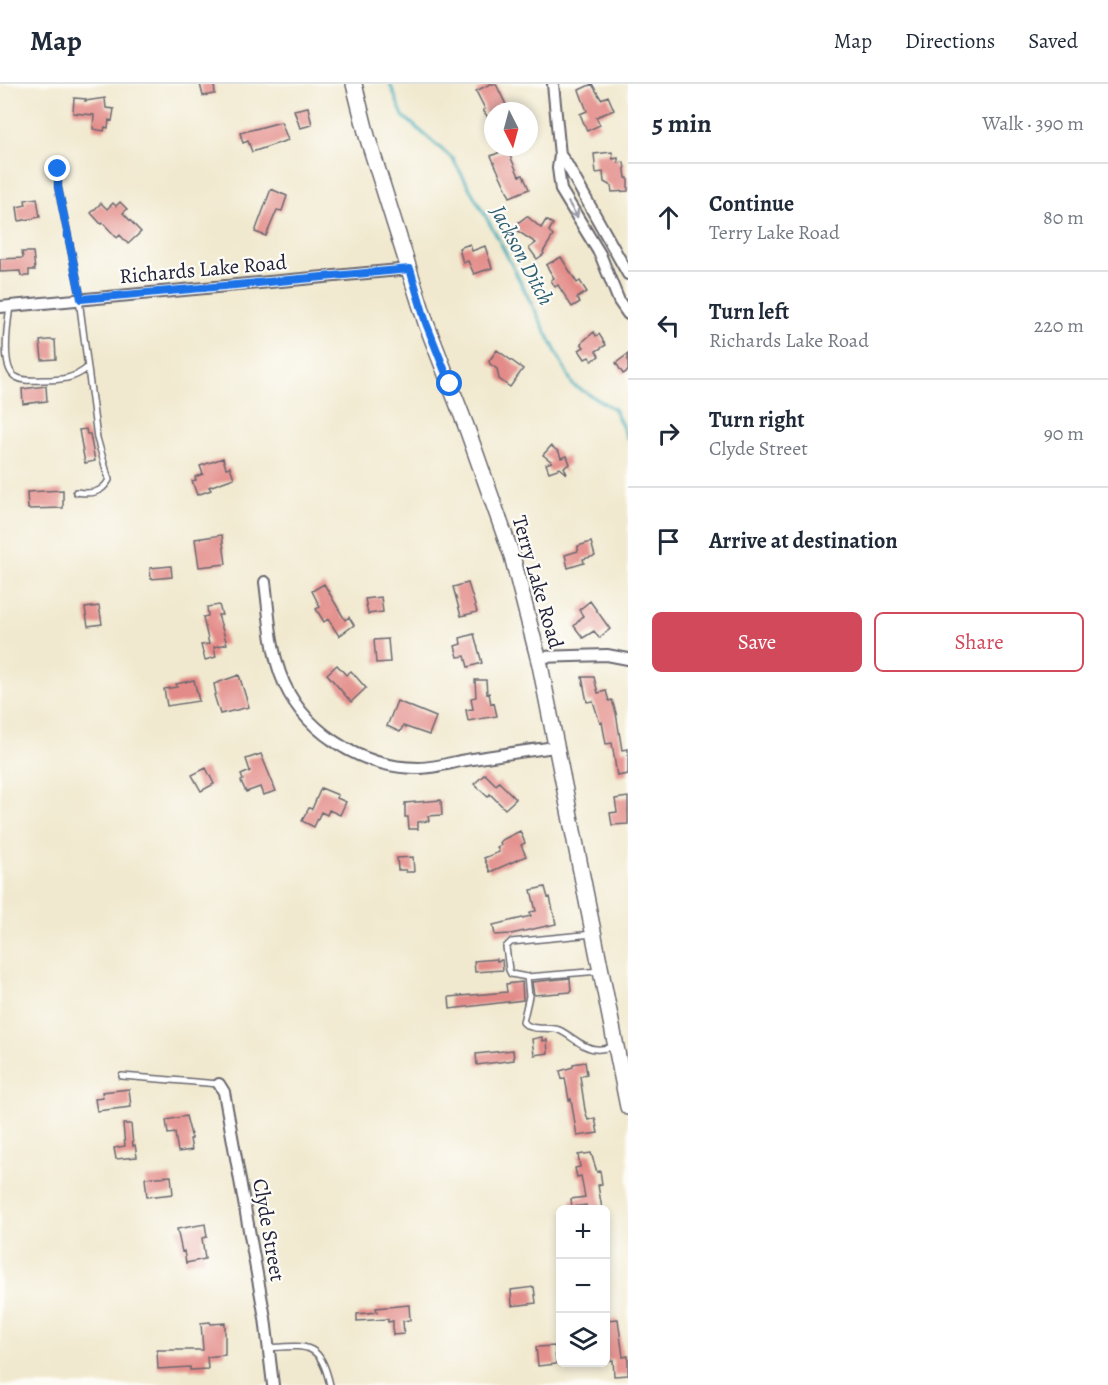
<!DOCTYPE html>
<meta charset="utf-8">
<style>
body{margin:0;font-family:Alegreya,serif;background:#f6f6f7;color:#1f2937}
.controls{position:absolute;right:18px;bottom:18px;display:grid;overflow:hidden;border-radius:9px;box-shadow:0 3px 9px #0003}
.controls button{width:54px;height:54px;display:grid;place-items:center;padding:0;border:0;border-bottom:2px solid #e0e1e3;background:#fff;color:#1f2937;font:30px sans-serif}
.compass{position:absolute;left:484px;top:18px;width:54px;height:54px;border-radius:50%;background:#fff;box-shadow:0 3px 9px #0003;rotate:174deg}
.stop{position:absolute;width:18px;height:18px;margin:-14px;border:4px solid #1a73e8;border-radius:50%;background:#fff}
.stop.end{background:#1a73e8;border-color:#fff;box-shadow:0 2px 6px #0008}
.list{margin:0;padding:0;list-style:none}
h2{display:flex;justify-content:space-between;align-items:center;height:78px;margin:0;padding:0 24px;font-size:26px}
h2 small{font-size:20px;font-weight:400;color:#747a83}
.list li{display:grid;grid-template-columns:39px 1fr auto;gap:18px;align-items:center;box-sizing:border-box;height:108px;padding:0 24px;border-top:2px solid #e0e1e3}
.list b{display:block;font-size:22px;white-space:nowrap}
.list p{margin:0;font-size:20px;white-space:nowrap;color:#747a83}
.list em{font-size:20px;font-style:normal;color:#747a83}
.actions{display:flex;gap:12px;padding:18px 24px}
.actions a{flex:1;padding:14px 0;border:2px solid #d1495b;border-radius:9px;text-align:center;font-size:21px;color:#d1495b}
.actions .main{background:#d1495b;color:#fff}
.icon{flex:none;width:33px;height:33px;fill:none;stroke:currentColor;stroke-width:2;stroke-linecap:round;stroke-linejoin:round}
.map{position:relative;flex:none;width:628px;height:1301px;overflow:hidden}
header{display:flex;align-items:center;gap:36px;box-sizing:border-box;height:84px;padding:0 30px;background:#fff;border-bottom:2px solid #e0e1e3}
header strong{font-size:28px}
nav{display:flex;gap:33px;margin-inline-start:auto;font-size:21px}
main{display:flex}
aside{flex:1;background:#fff}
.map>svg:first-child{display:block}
</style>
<header>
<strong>Map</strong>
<nav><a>Map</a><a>Directions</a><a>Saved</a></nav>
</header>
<main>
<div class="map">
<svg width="628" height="1301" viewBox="0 0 628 1301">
<rect width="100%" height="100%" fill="#fdfcf7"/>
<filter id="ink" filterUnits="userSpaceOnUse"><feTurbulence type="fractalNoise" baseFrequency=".0167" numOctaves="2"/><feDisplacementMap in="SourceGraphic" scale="12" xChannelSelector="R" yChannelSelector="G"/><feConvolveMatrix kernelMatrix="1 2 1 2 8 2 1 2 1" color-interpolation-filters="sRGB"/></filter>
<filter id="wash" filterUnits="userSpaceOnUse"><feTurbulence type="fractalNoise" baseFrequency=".008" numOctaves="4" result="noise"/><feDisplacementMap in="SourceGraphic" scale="24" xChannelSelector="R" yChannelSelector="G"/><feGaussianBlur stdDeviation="1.35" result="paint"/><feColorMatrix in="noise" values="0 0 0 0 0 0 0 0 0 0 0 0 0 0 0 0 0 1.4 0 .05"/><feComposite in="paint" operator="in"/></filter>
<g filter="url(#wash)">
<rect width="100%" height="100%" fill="#f1e9cf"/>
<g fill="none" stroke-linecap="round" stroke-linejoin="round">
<!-- stream -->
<path stroke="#3dabba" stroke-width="3" d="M390,0L403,32L453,75L499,156L573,301L614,325L628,355"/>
</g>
<g id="blocks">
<!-- building -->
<path fill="#e38b88" d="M200,0H214L215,10L203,12Z
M490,0H496L509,27H493V41L483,26L485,25L476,7Z
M592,0L601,15L608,12L614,26L596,33L600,41L587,47L580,30L587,27L579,6Z
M74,14L86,15L85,17L105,14L106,24L114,25L112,37L109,36L108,44L105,43L104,47L93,45L94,31L73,29Z
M308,23L312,41L300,44L294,26Z
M281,38L288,56L252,68L248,57L243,59L240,49Z
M507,65L519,92L523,91L529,105L510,113L491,72Z
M612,68L613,75L618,74V79L624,78L626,94H628V107L612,108L611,102L604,98L603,88L596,89L594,70Z
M271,105L287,112L282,127L277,126L266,152L255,148Z
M37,114L40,133L19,137L17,123L26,121L25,116Z
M120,118L127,125L123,129L141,148L128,160L120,151L117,154L103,139L101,140L91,129L101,119L107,125L113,119L116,122Z
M527,132L541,144L546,136L553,140L549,147L553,152L543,168L544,170L537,175L529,164L536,159L519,148L515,141Z
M470,160L472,167L485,162L492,184L474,190L468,177L463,179L459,164Z
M22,168H33L35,186H29V192H21L20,187L0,188V175L23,174Z
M561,173L577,199L580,197L587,208L577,214L580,218L572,223L558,201L555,203L551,196L554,194L546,181Z
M594,248L596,252L599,250L606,261L596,267L599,272L592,277L589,273L585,275L579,266L584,263L581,259Z
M48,256H55L56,275L42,276L40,257Z
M497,266L523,285L510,303L499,295L497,285L490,280L489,277Z
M628,270V287L623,290L616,279Z
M46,302L47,317L23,320L22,305Z
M86,345L87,350H90L95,377L85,379L79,346Z
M551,362L559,368L561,374L567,372L570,380L564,383L567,390L560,384L549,388L546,380L552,378L543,371Z
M223,374L226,384L230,383L234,394L209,403L211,406L197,411L192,397L196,396L195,393L203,390L200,382Z
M63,406V424L28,425L27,408Z
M222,451L226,480L199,483L195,455Z
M591,458L595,472L583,475L584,479L568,484L565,471L578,467V462Z
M171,482L172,493L151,495L150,484Z
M468,499L477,528L461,532L453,503Z
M324,500L345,536L349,533L354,541L339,552L328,535L324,538L316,525L320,523L312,507Z
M381,513L383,528L368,530L365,515Z
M590,517L610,545L599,554L594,547L583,554L574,542L583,532L579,526Z
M219,521L222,531H218L227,560L214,563L216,573L205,576L201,561L209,560L203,533L208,532L207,523Z
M99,522L102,540L88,542L85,524Z
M474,550L482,579L468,583L465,572L458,573L455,562L461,560L460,554Z
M388,555L390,578L376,579L374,556Z
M337,581L346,591L351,587L366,604L351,618L327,590Z
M239,591L249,623L220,630L214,611L216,610L214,600Z
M582,593H594L598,609L606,607L609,617L612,616L616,629L622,666L628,665V690L617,692L612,659L606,660L602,638L600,639L593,617L587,618Z
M194,596L199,617L167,622L164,605L177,603L176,600Z
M475,596H486L487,610L489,609L491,620L494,619L497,632L468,637L466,626L473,625L471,614L476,613Z
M397,617L436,633L429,651L403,642L400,648L387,642Z
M261,670L276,707L263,711L260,703L246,708L241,697L243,696L241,691L250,687L246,675Z
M206,684L214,700L201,707L192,691Z
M485,690L496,701L499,698L516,715L505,725L490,710L488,713L474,700Z
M321,704L338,711L337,714L346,718L340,731L329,726L327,731L321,728L314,743L302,737L309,724L312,725Z
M628,713V740L612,741L610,729L617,728L615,715Z
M441,716L442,731L428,732L429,737L418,738V745H409L408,733H405V719Z
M520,747L525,759L521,761L526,772L490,788L484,774L499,768L497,763L501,761L500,758L504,755Z
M413,773L414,788H406V786H398L397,774Z
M545,803L548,814L550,813L556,840L511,850L495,851L493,841L531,832L530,828L536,827L531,806Z
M497,875V877L502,876L503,886L475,888L474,877Z
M570,894L571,908L534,911L532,898Z
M522,898L523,916L450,925L449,913L507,908L506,900Z
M542,953V957L547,956L548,969L534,971L532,955Z
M513,966L514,976L477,981L476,970Z
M585,978L587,990L580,992L585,1026L588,1036L595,1034L598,1049L577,1052L571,1015L569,1016L565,994L562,995L560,987L573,983V980Z
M129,1005L131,1023L97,1027L95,1015L103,1014L102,1008Z
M186,1032L192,1055H190L192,1066L178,1068L175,1049L168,1050L166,1036Z
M123,1040H131L133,1062L135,1061L137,1073L116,1075L114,1064L125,1062Z
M591,1069L597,1088L600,1087L602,1100L598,1101L602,1125H587L586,1121L572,1123L571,1115L585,1113L581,1092L577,1093L575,1084L580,1083L578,1071Z
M171,1092L173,1110L147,1113L145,1094Z
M205,1140L207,1153L202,1154L205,1175L186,1179L184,1167L182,1168L177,1145Z
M534,1203L536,1219L512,1222L511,1206Z
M409,1221L410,1236L403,1237L404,1250L393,1251V1237L388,1238V1235L357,1237V1230L377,1228L376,1224Z
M618,1235L623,1273L628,1272V1291L614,1292L613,1276L606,1277V1236Z
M210,1238L211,1240L225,1239V1271L207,1273L208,1285L190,1286V1283L158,1285L157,1266H203L201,1239Z
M555,1262L556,1280L538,1282L536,1263Z"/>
</g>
</g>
<g filter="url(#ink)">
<use href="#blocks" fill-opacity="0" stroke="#6a686f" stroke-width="1.5"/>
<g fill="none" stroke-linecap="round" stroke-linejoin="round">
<!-- service casing -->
<g stroke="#6a686f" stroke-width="8">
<path id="service" d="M58,85V103L81,215
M10,222C8,237 0,285 16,293C24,298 35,296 43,296C60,296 74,295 87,284
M76,408C90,410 101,410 109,396L97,354L79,215
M593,850L511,858L506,863L509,886L511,890L527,893L600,887
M527,893L529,912L523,938C532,948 547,942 559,946C571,951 583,965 596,965C602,966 609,963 615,963
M122,992L219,1000
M268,1264C308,1261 320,1258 330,1301"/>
</g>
<!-- minor casing -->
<g stroke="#6a686f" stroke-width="14">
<path id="minor" d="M553,0L560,71L558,84L561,106L600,170L619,217L628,230
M560,71L566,79L628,190
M0,223L410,185
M265,498C269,528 270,560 280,589C300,646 360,684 419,684C432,684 447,680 460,677C492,672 523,667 555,663
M538,573L607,571L628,575
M219,1000L224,1008L265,1234L273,1301"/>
</g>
<!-- secondary casing -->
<g stroke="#6a686f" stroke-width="18">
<path id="secondary" d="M354,0L367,52L426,239L466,342L512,472L540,581L628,1023"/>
</g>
<!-- service -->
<use href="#service" stroke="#fff" stroke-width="5"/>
<!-- minor -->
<use href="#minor" stroke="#fff" stroke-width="10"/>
<!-- secondary -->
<use href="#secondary" stroke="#fff" stroke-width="15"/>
</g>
<!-- one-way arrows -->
<defs><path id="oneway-shaft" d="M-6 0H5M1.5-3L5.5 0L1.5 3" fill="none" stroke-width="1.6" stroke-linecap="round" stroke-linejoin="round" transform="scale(1.5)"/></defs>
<use stroke="#9c9ca7" href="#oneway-shaft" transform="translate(573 126) rotate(59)"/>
</g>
<g fill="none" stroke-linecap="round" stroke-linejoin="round" filter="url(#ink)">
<!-- route -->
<path stroke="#1a73e8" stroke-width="8" d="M58,85V103L81,215L410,185L426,239L450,300"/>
</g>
<g text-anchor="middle" stroke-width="4.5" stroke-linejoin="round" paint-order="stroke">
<!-- street labels -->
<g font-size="21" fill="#22223b" stroke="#fdfcf7">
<text transform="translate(203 185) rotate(-5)" y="7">Richards Lake Road</text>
<text transform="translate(538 498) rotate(74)" y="7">Terry Lake Road</text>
<text transform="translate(269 1146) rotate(80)" y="7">Clyde Street</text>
</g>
<!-- water labels -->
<g font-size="22" font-style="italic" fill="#2e6074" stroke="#fdfcf7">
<text transform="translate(523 171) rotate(62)" y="8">Jackson Ditch</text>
</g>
</g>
</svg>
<div class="controls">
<button>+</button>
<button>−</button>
<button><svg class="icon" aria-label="layers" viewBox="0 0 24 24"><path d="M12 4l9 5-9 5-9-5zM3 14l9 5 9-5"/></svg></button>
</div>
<svg class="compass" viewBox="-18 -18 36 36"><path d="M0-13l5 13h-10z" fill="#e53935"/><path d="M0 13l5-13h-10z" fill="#747a83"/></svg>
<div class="stop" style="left:450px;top:300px"></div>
<div class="stop end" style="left:58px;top:85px"></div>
</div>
<aside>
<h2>5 min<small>Walk · 390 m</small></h2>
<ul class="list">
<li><svg class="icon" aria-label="ahead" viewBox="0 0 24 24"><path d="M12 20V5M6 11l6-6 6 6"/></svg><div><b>Continue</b><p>Terry Lake Road</p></div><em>80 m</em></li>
<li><svg class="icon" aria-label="left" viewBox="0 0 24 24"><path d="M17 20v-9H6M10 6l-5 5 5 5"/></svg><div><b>Turn left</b><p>Richards Lake Road</p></div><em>220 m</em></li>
<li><svg class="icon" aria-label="right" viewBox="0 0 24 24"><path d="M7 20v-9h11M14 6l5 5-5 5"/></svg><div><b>Turn right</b><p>Clyde Street</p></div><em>90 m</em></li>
<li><svg class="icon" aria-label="arrive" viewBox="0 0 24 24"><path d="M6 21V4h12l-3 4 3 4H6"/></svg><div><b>Arrive at destination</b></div></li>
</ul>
<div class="actions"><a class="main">Save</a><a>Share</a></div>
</aside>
</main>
